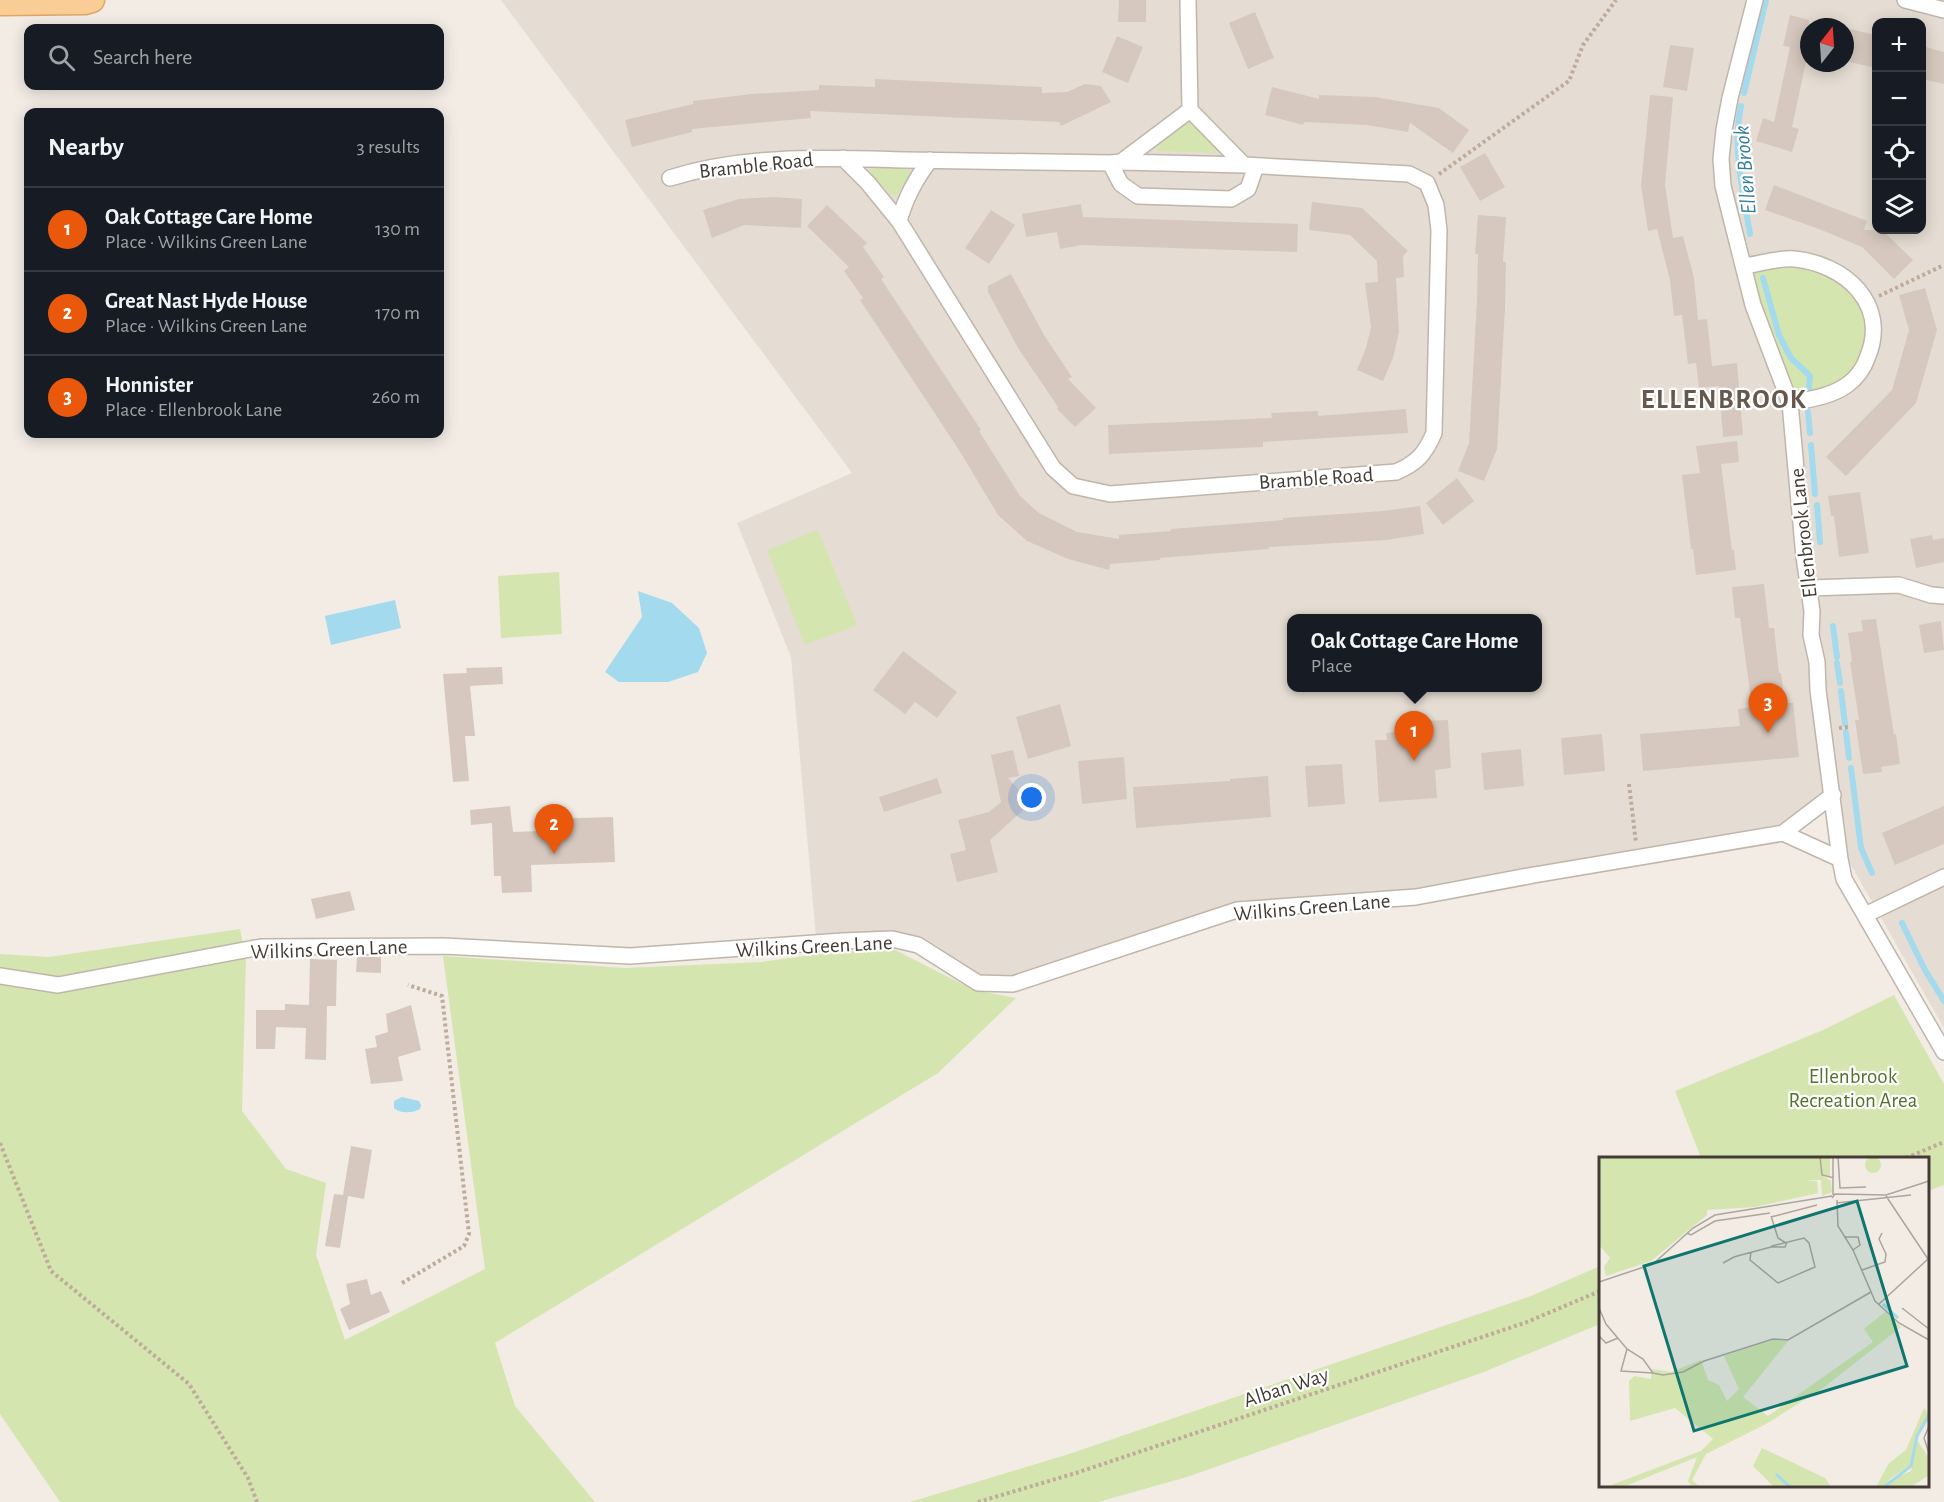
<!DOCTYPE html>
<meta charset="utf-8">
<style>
body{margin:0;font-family:"Alegreya Sans",sans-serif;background:#20242c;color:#f1f3f6}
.controls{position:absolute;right:18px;top:18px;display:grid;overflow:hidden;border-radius:12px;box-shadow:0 3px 15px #0003}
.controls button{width:54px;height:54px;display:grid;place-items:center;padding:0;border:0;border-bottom:2px solid #363941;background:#171b24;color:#f1f3f6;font:30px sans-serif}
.compass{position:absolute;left:1800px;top:18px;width:54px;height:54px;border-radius:50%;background:#171b24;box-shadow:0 3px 15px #0003;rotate:17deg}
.you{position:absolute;left:1032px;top:798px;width:21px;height:21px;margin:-15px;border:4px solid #fff;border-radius:50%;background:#1a73e8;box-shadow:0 0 0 9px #1a73e833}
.badge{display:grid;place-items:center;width:39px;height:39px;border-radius:50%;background:#ea580c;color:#fff;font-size:20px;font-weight:700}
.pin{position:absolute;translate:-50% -50px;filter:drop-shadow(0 2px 3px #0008)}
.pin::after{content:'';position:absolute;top:32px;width:21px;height:18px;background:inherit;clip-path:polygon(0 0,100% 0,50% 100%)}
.popup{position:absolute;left:1287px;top:614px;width:255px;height:78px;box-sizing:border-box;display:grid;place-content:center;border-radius:12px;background:#171b24;filter:drop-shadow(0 2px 4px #0005);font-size:20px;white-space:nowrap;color:#9ea1a6}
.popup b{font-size:22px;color:#f1f3f6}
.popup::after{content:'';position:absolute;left:50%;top:100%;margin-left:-12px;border:12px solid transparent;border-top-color:#171b24}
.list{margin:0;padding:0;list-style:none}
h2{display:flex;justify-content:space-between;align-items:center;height:78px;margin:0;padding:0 24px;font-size:26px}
h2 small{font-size:20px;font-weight:400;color:#9ea1a6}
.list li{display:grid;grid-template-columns:39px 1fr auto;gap:18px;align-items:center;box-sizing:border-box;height:84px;padding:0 24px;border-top:2px solid #363941}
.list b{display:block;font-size:22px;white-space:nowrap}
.list p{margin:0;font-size:20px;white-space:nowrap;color:#9ea1a6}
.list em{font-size:20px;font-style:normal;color:#9ea1a6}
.icon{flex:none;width:33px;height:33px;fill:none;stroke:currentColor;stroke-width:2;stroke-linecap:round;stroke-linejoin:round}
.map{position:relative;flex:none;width:1944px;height:1502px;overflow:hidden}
.search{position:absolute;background:#171b24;box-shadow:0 3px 15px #0003;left:24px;top:24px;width:420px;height:66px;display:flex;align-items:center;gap:15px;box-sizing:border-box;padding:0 21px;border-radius:12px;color:#9ea1a6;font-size:22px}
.panel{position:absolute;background:#171b24;box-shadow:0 3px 15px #0003;left:24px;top:108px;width:420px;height:330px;border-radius:12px}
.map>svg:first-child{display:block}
</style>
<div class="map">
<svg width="1944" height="1502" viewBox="0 0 1944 1502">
<rect width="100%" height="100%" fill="#f2ece5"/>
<!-- residential -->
<path fill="#e5ddd3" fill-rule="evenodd" d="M501,0H1944V1028L1848,860L1837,785L1777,827L1416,891L1236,902L1015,976L981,975L921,936L816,937L791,657L737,523L852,473ZM1876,22H1922V230H1876ZM1809,27H1845V63H1809ZM1291,618H1537V688H1291Z"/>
<!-- green -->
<path fill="#d5e5af" d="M1185,124H1193L1221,149L1220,153L1159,151L1156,148Z
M872,167H908L910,173L898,195L893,196L870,173Z
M1792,258L1837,271L1874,325L1857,377L1790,403L1744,266Z
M818,530L857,625L805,645L767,550Z
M559,572L562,634L501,638L498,576Z
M240,929L246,958L242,1111L286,1169L326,1183L316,1255L345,1340L485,1269L443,956L626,968L761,962L843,951L893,949L974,990L1016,998L938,1073L495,1343L515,1406L595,1502H60L0,1414V954L49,957Z
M1894,995L1944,1084V1185L1928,1191V1158H1701L1675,1091L1823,1030Z
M1600,1266V1324L1484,1372L1187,1477L1098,1502H910L1069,1454L1531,1296Z"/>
<!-- water -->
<path fill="#a3daed" d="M638,591L672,603L699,628L707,653L698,672L668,682H619L605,672L642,617Z
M395,600L401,628L331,645L325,616Z
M402,1097L419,1101L421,1105L420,1109C413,1113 400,1114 394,1108V1101Z"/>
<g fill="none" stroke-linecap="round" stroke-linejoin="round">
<!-- stream -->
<path stroke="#a3daed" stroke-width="6" d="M1744,93L1766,0
M1741,106C1732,147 1743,193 1750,234
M1763,278L1779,335L1791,358L1810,376L1809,388
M1808,412L1810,433
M1811,445L1815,494
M1817,505L1820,542
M1833,626L1837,657
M1837,663L1840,683
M1841,691L1845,724
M1846,732L1849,758
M1851,768L1861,848L1872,873
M1902,923L1925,970L1944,1001"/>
</g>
<!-- building -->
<path fill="#d6c8be" d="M1119,0H1146V22H1118Z
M1255,12L1274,58L1248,69L1229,23Z
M1790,15L1809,20V48L1792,127L1799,129L1792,152L1756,141L1763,118L1774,122L1790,47L1783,46Z
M1845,28L1876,35V68L1845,61Z
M1117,36L1143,47L1128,83L1102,72Z
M1670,45L1694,48L1687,91L1663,87Z
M1922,46L1944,52V84L1922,79Z
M875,79L1042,87V93L1067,92L1085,84L1101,86L1111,102L1061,126L1059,122L810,111L811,118L692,129V132L632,147L625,120L693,104V101L752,94L819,90V85L875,87Z
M1272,87L1319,99V95L1375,97L1439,108L1469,130L1453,153L1410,123L1408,132L1367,125L1304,122L1303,125L1265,115Z
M1650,95L1673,97L1665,185L1673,238L1683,236L1694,278L1698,320L1707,319L1712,366L1737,363L1743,435L1723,437L1719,386L1699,388L1696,363L1688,364L1682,315L1674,316L1670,280L1657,229L1648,231L1641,185Z
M1485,153L1505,187L1480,201L1460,167Z
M1774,185L1867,221L1864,230H1882L1913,260L1894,279L1862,247L1819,229L1765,210Z
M774,197L802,199L801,228L744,225L712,238L703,210L739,199Z
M1312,202L1362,208L1408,251L1403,256L1404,277L1396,278L1399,332L1393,358L1383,381L1357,370L1366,348L1371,327L1365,283L1378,282L1377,261L1350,235L1309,230Z
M1081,204L1083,217L1298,224L1297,252L1082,245L1060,249L1057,232L1026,237L1022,214Z
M827,205L867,243L863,247L884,277L881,279L981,430L979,431L1020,496L1039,513L1077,532L1119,539V535L1171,531V529L1283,520V518L1383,511L1420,506L1424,534L1387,540L1269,547V549L1160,558V560L1110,564L1109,570L1068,559L1027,541L998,515L959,450L860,300L863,298L844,271L849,267L807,226Z
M991,210L1015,225L989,264L965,248Z
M1478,215L1506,217L1503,262H1506L1505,308L1497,449L1484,481L1458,471L1469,443L1477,300L1478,254H1475Z
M1011,274L1044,335L1072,377L1068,379L1096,408L1075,427L1057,409L1058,407L1018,348L988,292V286Z
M1925,288L1937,330L1916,403L1846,476L1826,457L1892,390L1909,330L1899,295Z
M1406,409L1408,433L1263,442V447L1109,454L1108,425L1272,418L1271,413L1318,411V416Z
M1737,441L1739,462L1721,464L1732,550H1734L1736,570L1696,575L1693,549H1691L1682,475L1700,473L1696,446Z
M1457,478L1474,501L1443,525L1426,503Z
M1860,492L1869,553L1839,557L1834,516H1831L1828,496Z
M1932,535L1933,540L1944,538V562L1916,568L1910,539Z
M1764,584L1769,628H1774L1779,673H1781L1785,703H1793L1799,757L1643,771L1640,734L1740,726L1738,709L1752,707L1740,618H1735L1732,587Z
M1876,619L1894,735L1896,734L1900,764L1881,767L1882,772L1863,774L1855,720H1859L1850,662H1852L1848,633L1863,631L1861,620Z
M1941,621L1944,650L1924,653L1919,625Z
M903,651L957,692L937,718L915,702L905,714L873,690Z
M502,667L503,684L470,686L475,736H465L469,781L453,782L443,674L467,673L466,668Z
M1060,704L1071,746L1028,759L1016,717Z
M1448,720L1451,768L1435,770L1437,798L1379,802L1375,740H1387L1386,733L1423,730V721Z
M1602,734L1605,771L1564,775L1561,738Z
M1521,749L1524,786L1484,790L1481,753Z
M1013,750L1019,776L1008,778L1031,803L990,840L998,872L957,882L950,854L966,850L958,820L989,812L1001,802L991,755Z
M1124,757L1127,799L1082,804L1078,761Z
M1342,764L1345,804L1308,807L1305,766Z
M1268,776L1271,817L1136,828L1133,787L1230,781V779Z
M937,778L942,793L884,812L879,797Z
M510,806L513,832L541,831V819L613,817L615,862L531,865L532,892L502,893L501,876H494L492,823L471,825L470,810Z
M1944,806V844L1895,865L1882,833Z
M350,891L355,910L316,919L311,899Z
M357,957H381V973L356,972Z
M310,959L337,960L336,1006H327L326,1060L305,1059L306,1028L276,1027L275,1049H256V1010H285V1004L309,1005Z
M411,1005L421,1050L398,1057L403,1081L371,1084L365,1049L377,1047L375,1036L388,1032L386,1014Z
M351,1146L372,1150L364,1199L348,1196L340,1248L325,1246L334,1194L343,1195Z
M367,1279L371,1295L381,1291L390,1312L349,1330L340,1309L350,1304L346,1284Z"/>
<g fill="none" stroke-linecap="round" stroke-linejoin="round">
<!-- street casing -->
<g stroke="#c0b5ab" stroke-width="18">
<path id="street" d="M1188,0L1190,110L1244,165
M1755,0L1730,98L1724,130L1721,159L1723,186L1753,305L1790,403L1804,557L1812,611L1811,635L1817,662L1818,690L1840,859L1844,879L1944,1052
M1905,0L1944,10
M843,158L868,183L899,221
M1121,162L1190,110
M1110,163L1121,184L1138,196L1231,199L1248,189L1256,166
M670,178C746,154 826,158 905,160C973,161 1041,162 1110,163L1121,162L1244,165L1409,174L1427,183L1436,205L1439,230L1434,433C1425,454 1417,463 1396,472L1110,494L1073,486L1053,468L899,221C906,197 915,180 930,160
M1744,266C1760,264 1779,257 1795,259C1844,264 1889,303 1868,356C1864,368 1857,378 1847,385C1830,397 1810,399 1790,403
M1810,588L1899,585L1931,595L1944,596
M1783,833L1840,859
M1865,915L1944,877
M0,976L58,985L261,947L444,946L630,956L842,941L892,939L918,945L978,983L1013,984L1237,910L1416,897L1534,875L1783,833L1833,795"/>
</g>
<!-- primary casing -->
<g stroke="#dea766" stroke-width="27">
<path id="primary" d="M0,3L85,2L92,0"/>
</g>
<!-- path -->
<path stroke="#beab9a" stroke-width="4" stroke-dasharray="3 3" stroke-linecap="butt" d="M1439,174L1569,81L1583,45L1616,0
M1879,296L1944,265
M1839,728L1849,727
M1629,784L1636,843
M0,1143L51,1271L189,1384L248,1478L257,1502
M1906,1158L1944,1142
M402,1283L464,1246L469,1234L442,996L408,985
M978,1502L1076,1473L1527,1322L1600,1291"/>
<!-- street -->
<use href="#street" stroke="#fff" stroke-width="15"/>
<!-- primary -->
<use href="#primary" stroke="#facd96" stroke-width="24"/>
</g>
<g text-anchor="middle" stroke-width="4.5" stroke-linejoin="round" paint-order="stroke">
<!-- street labels -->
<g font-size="21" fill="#443b35" stroke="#fff">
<text transform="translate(756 165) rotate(-6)" y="7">Bramble Road</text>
<text transform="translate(1316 478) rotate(-4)" y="7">Bramble Road</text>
<text transform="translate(1803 533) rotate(-96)" y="7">Ellenbrook Lane</text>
<text transform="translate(1312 907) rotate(-5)" y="7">Wilkins Green Lane</text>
<text transform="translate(814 946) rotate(-3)" y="7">Wilkins Green Lane</text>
<text transform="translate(329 949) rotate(-2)" y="7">Wilkins Green Lane</text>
<text transform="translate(1286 1387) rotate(-18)" y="7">Alban Way</text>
</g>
<!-- park labels -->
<g font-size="21" fill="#51732b" stroke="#fff">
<text x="1853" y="1083">Ellenbrook<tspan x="1853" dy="24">Recreation Area</tspan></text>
</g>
<!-- water labels -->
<g font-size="22" font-style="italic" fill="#307f9c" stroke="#fff">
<text transform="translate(1744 170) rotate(-95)" y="8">Ellen Brook</text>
</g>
<!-- district labels -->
<g font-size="27" font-weight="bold" letter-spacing="1.5" fill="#66584c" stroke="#fff">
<text x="1724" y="408">ELLENBROOK</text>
</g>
</g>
<!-- overview -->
<g transform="translate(1599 1157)">
<rect width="330" height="330" fill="#f2ece5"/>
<path d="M0,0H231V19H224L232,24L233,35L223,39L222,23H205L218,24L219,36L156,50L108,53V58L52,104L7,119L5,110L11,101L0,88ZM266 8a8 8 0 1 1 16 0a8 8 0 1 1-16 0ZM286,155L302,170L224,231L167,267L107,297L93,323L101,330H93L89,324L98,300L24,330H7L102,294L114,282L76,251L31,264L30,224L35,219L52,222L53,212L72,215L102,203L109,223L120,228L128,244L140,232L125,199L174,183L189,184L144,240L169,259L274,185L265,172ZM325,251L330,257L317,279L311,308L287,325L312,314L318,283L330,301V318L312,330H277L290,306L307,293ZM163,291L226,321L232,330H175L154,309Z" fill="#d5e5af"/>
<path fill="none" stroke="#a3daed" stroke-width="3" d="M284,147L299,161M177,317L191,330M285,330L312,309L318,279L330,258"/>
<path fill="none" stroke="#aca59f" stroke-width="1.5" d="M221,0L223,18L235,21M234,0V38M239,0L241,31L267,30M287,39L329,102M233,41L236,37L287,38L330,24M238,43L239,69L254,93L276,144L300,166L330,183M237,46L312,38M172,59L179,81L187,86M172,60L218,48M88,76L92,78L116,64L171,56M245,80H259L261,88L254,93M172,90H186L188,85M124,106L135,100L142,98L172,90L173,89L205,81L210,86L216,110L179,126L151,103L152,95M263,113L286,105L287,97L280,82L283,76M0,125L54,107L94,71L116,58L233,39M280,147L329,102M0,151L7,167L28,192L44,202L54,216L64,218L84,215L105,204L174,182L189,183L272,135M303,151L330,172M0,179L7,186L19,181M28,192L22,214L54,216M330,269L325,281L330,296"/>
<path fill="#0f766e" fill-opacity="0.15" stroke="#0f766e" stroke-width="3" d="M258,44L308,209L95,274L45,109Z"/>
<rect width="330" height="330" fill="none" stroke="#443b35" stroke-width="3"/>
</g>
</svg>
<div class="controls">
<button>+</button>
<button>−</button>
<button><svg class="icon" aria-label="locate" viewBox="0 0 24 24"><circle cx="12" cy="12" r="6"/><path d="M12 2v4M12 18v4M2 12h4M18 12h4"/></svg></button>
<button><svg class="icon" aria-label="layers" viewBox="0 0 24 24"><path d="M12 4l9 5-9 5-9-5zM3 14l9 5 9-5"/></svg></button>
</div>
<svg class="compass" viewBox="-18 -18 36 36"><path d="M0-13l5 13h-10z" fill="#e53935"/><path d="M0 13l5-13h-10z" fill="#9ea1a6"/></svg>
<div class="you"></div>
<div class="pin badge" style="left:1414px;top:761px">1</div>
<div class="popup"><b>Oak Cottage Care Home</b>Place</div>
<div class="pin badge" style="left:554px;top:854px">2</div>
<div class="pin badge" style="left:1768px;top:733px">3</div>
<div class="search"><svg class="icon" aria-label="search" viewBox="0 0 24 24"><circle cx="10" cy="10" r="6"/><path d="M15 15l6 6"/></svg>Search here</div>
<section class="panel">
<h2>Nearby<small>3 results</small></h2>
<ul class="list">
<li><span class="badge">1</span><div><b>Oak Cottage Care Home</b><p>Place · Wilkins Green Lane</p></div><em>130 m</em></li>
<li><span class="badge">2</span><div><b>Great Nast Hyde House</b><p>Place · Wilkins Green Lane</p></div><em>170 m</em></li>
<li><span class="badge">3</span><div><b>Honnister</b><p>Place · Ellenbrook Lane</p></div><em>260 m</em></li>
</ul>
</section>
</div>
